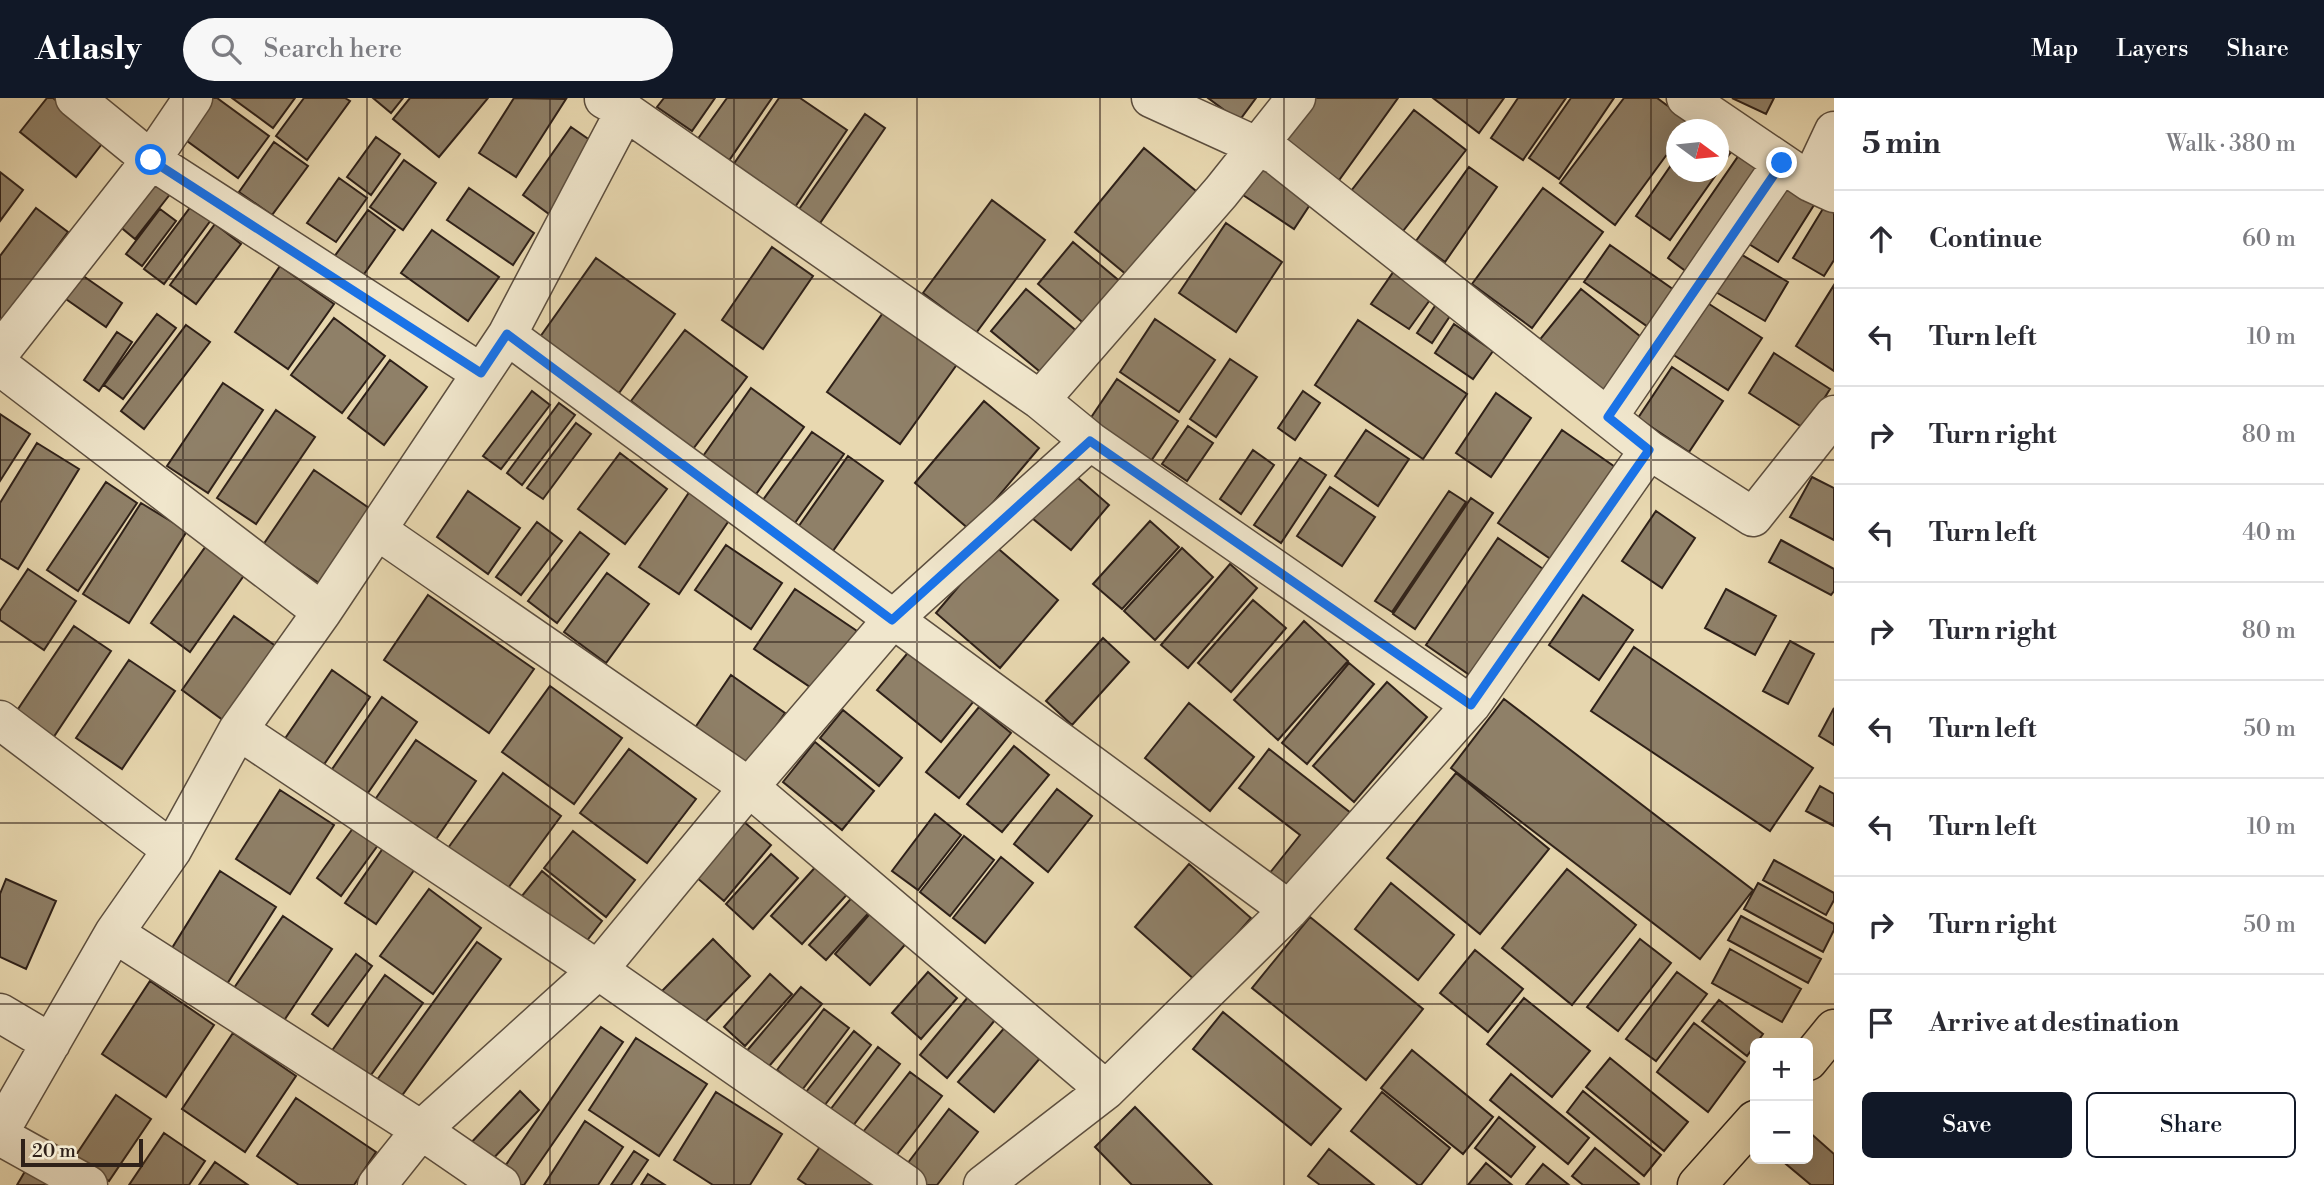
<!DOCTYPE html>
<meta charset="utf-8">
<style>
body{margin:0;font-family:"Libre Bodoni",serif;background:#f7f7f7;color:#2b2b33}
.controls{position:absolute;right:21px;bottom:21px;display:grid;overflow:hidden;border-radius:10px;box-shadow:0 7px 28px #0002}
.controls button{width:63px;height:63px;display:grid;place-items:center;padding:0;border:0;border-bottom:2px solid #e1e1e2;background:#fff;color:#2b2b33;font:35px sans-serif}
.compass{position:absolute;left:1666px;top:21px;width:63px;height:63px;border-radius:50%;background:#fff;box-shadow:0 7px 28px #0002;rotate:105deg}
.scale{position:absolute;left:21px;bottom:18px;width:122px;box-sizing:border-box;padding-left:7px;border:4px solid #2f2119;border-top:0;font-size:19px;line-height:24px;white-space:nowrap;color:#2f2119;-webkit-text-stroke:5px #f0e6cc;paint-order:stroke}
.stop{position:absolute;width:21px;height:21px;margin:-16px;border:5px solid #1a73e8;border-radius:50%;background:#fff}
.stop.end{background:#1a73e8;border-color:#fff;box-shadow:0 2px 7px #0008}
.list{margin:0;padding:0;list-style:none}
h2{display:flex;justify-content:space-between;align-items:center;height:91px;margin:0;padding:0 28px;font-size:30px}
h2 small{font-size:23px;font-weight:400;color:#7c7c81}
.list li{display:grid;grid-template-columns:46px 1fr auto;gap:21px;align-items:center;box-sizing:border-box;height:98px;padding:0 28px;border-top:2px solid #e1e1e2}
.list b{display:block;font-size:26px;white-space:nowrap}
.list em{font-size:23px;font-style:normal;color:#7c7c81}
.actions{display:flex;gap:14px;padding:21px 28px}
.actions a{flex:1;padding:16px 0;border:2px solid #111827;border-radius:10px;text-align:center;font-size:24px;color:#111827}
.actions .main{background:#111827;color:#fff}
.icon{flex:none;width:38px;height:38px;fill:none;stroke:currentColor;stroke-width:2;stroke-linecap:round;stroke-linejoin:round}
.map{position:relative;flex:none;width:1834px;height:1087px;overflow:hidden}
header{display:flex;align-items:center;gap:42px;box-sizing:border-box;height:98px;padding:0 35px;background:#111827;color:#fff}
header strong{font-size:33px}
nav{display:flex;gap:38px;margin-inline-start:auto;font-size:24px}
.search{width:490px;height:63px;background:#f7f7f7;display:flex;align-items:center;gap:18px;box-sizing:border-box;padding:0 24px;border-radius:38px;color:#7c7c81;font-size:26px}
main{display:flex}
aside{flex:1;background:#fff}
.map>svg:first-child{display:block}
</style>
<header>
<strong>Atlasly</strong>
<div class="search"><svg class="icon" aria-label="search" viewBox="0 0 24 24"><circle cx="10" cy="10" r="6"/><path d="M15 15l6 6"/></svg>Search here</div>
<nav><a>Map</a><a>Layers</a><a>Share</a></nav>
</header>
<main>
<div class="map">
<svg width="1834" height="1087" viewBox="0 0 1834 1087">
<rect width="100%" height="100%" fill="#e8d8b0"/>
<filter id="stains"><feTurbulence type="fractalNoise" baseFrequency=".00286" numOctaves="4"/><feColorMatrix values="0 0 0 0 .2 0 0 0 0 .09 0 0 0 0 .02 0 0 0 .5 -.17"/></filter>
<radialGradient id="worn" r=".72"><stop offset=".6" stop-color="#630" stop-opacity="0"/><stop offset="1" stop-color="#630" stop-opacity=".3"/></radialGradient>
<!-- building -->
<path fill="#8f8068" stroke="#2f2119" stroke-width="2" d="M47,0H53L105,42L76,79L20,34Z
M201,0H217L269,38L238,80L176,35Z
M232,0H295L273,30Z
M304,0H345L350,3L307,62L276,38Z
M373,0H403L391,15Z
M410,0H488L439,59L393,21Z
M514,0L566,1L516,79L479,55Z
M664,0H715L692,33L657,9Z
M727,0H772L728,64L697,42Z
M779,0H800L847,32L793,112L731,70Z
M1208,0H1256L1239,23Z
M1313,0H1398L1337,85L1281,44Z
M1433,0H1504L1479,35Z
M1518,0H1566L1523,62L1491,40Z
M1571,0H1614L1559,81L1529,60Z
M1624,0H1657L1691,25L1686,32H1676V44L1615,127L1560,85Z
M1732,0H1774L1766,16Z
M1414,12L1466,52L1403,133L1351,93Z
M865,16L885,30L816,131L795,117Z
M571,29L597,47L549,116L523,97Z
M376,39L400,56L371,97L347,79Z
M274,44L308,68L272,117L239,94Z
M1718,46L1731,54L1718,72Z
M1144,50L1202,98L1133,182L1075,134Z
M1739,57L1766,76L1695,180L1668,160Z
M1676,60V74H1718L1670,142L1636,118Z
M1259,61L1315,99L1294,131L1237,93Z
M404,62L436,85L403,132L370,109Z
M1469,69L1497,89L1445,164L1416,143Z
M0,74L23,92L0,123Z
M148,77L171,95L135,141L112,122Z
M339,80L367,100L336,144L307,125Z
M1780,86L1814,107L1778,164L1744,143Z
M469,90L534,135L513,167L447,122Z
M1543,90L1603,134L1532,230L1472,186Z
M992,102L1045,142L976,235L923,195Z
M192,107L211,122L164,186L144,171Z
M1824,109L1834,115V162L1824,178L1793,160Z
M36,110L68,134L0,226V158Z
M160,111L176,123L142,168L126,156Z
M368,112L395,132L362,179L334,159Z
M1226,125L1282,164L1236,234L1179,195Z
M215,126L241,146L196,206L170,187Z
M432,132L499,179L468,223L401,175Z
M1073,144L1123,186L1088,229L1038,186Z
M1610,147L1677,194L1651,231L1584,184Z
M772,149L813,178L763,251L722,222Z
M1732,151L1788,184L1765,223L1709,190Z
M596,160L675,216L619,295L540,239Z
M280,168L334,206L288,271L235,234Z
M1394,173L1432,199L1409,231L1371,206Z
M79,175L122,205L106,229L63,199Z
M1834,187V273L1796,248Z
M1026,191L1085,240L1050,282L991,233Z
M1581,191L1646,243L1603,298L1537,245Z
M1439,202L1454,212L1432,245L1417,235Z
M1706,204L1762,240L1728,292L1672,256Z
M885,212L958,265L900,346L827,294Z
M157,216L176,230L123,301L104,287Z
M334,220L385,258L342,315L291,277Z
M1155,221L1215,262L1179,314L1120,274Z
M1358,222L1467,296L1423,361L1315,287Z
M1454,226L1493,253L1473,281L1435,255Z
M186,227L210,244L144,331L121,313Z
M685,232L747,279L693,351L631,303Z
M117,234L132,244L99,293L84,282Z
M1774,255L1830,291L1805,331L1749,295Z
M1230,261L1257,279L1216,339L1190,321Z
M390,262L427,289L384,347L348,320Z
M1672,269L1723,303L1689,354L1638,320Z
M1117,281L1178,323L1149,366L1088,324Z
M223,285L263,312L208,395L167,368Z
M751,290L804,329L754,399L701,361Z
M532,293L550,307L501,371L483,358Z
M1303,293L1320,305L1295,342L1278,330Z
M1496,295L1531,320L1491,379L1456,355Z
M984,303L1039,350L970,432L915,385Z
M559,305L575,317L522,387L507,375Z
M276,312L315,339L256,426L217,400Z
M0,316L30,336L0,383Z
M576,325L591,336L543,401L527,390Z
M1188,328L1213,345L1187,383L1162,366Z
M1366,332L1409,361L1378,408L1335,378Z
M1562,332L1618,371L1555,464L1498,425Z
M812,334L844,356L792,429L760,406Z
M37,345L79,371L18,471L0,460V405Z
M1253,352L1274,367L1241,416L1220,401Z
M620,355L667,391L625,446L578,411Z
M848,358L883,383L830,457L796,432Z
M1300,360L1326,377L1281,445L1254,427Z
M314,372L369,410L319,485L263,447Z
M1070,373L1109,407L1071,452L1032,420Z
M1812,379L1834,390V442L1790,419Z
M106,384L137,405L78,493L47,472Z
M1330,389L1375,419L1342,468L1297,438Z
M468,393L520,430L488,476L437,439Z
M690,393L730,421L679,496L639,469Z
M1449,393L1466,404L1392,514L1375,503Z
M1471,400L1493,415L1415,531L1393,516Z
M141,405L187,433L129,525L83,496Z
M1656,413L1695,440L1662,490L1622,463Z
M1150,423L1179,449L1122,511L1093,486Z
M537,424L562,443L521,497L496,479Z
M580,434L609,456L557,525L528,503Z
M1498,440L1546,473L1474,580L1426,547Z
M1781,442L1834,471V493L1831,497L1769,464Z
M726,447L782,485L751,531L695,492Z
M994,447L1058,502L1000,570L936,515Z
M206,448L245,476L190,554L151,525Z
M1182,450L1213,479L1155,542L1124,513Z
M1230,466L1257,490L1188,570L1161,547Z
M28,471L76,503L44,552L0,522V513Z
M607,475L649,506L606,565L564,534Z
M795,491L857,533L816,593L754,551Z
M1726,491L1776,518L1755,557L1705,530Z
M428,497L534,571L489,635L384,562Z
M1583,497L1633,532L1599,582L1549,547Z
M1253,502L1286,530L1231,594L1198,565Z
M234,518L284,554L231,628L182,592Z
M1304,523L1348,563L1278,642L1234,602Z
M74,528L111,553L53,640L16,614Z
M1103,540L1129,564L1072,627L1046,603Z
M1790,543L1814,556L1788,606L1763,593Z
M1634,549L1813,670L1770,733L1591,613Z
M911,551L974,603L941,644L877,592Z
M129,562L175,593L122,671L76,640Z
M1349,565L1374,586L1307,666L1282,645Z
M332,572L370,599L323,668L284,642Z
M731,577L785,615L744,674L690,637Z
M1387,584L1427,619L1354,704L1313,668Z
M550,588L622,640L574,706L502,654Z
M382,599L417,624L363,702L328,677Z
M1504,601L1753,792L1700,861L1451,670Z
M1189,605L1254,659L1210,713L1145,660Z
M979,609L1011,635L959,700L926,674Z
M1834,610V647L1819,638Z
M843,612L902,660L879,688L820,640Z
M416,642L476,683L432,747L372,706Z
M815,644L874,693L842,732L783,684Z
M1014,648L1049,677L1002,734L967,706Z
M629,651L696,701L647,765L580,715Z
M1269,651L1356,719L1296,797L1269,776L1300,737L1239,690Z
M503,675L561,718L506,793L448,750Z
M1456,675L1549,751L1480,836L1387,760Z
M1820,688L1834,696V728L1806,713Z
M1057,691L1092,718L1048,774L1014,746Z
M280,692L334,727L290,796L236,761Z
M935,716L961,737L918,792L892,773Z
M743,723L771,747L724,803L696,779Z
M356,726L381,743L341,798L317,780Z
M573,733L635,782L606,819L544,770Z
M964,738L994,762L950,818L920,794Z
M386,746L417,768L376,826L345,805Z
M771,756L798,780L753,831L726,806Z
M1001,759L1033,785L985,845L953,820Z
M1774,762L1834,795V802L1826,817L1763,782Z
M820,764L851,792L802,846L771,818Z
M1189,766L1251,820L1196,883L1135,829Z
M1567,771L1636,827L1572,907L1502,850Z
M220,773L276,809L227,886L172,850Z
M542,773L602,823L579,853L517,804Z
M6,781L56,803L26,871L0,859V796Z
M1391,785L1454,837L1418,882L1355,831Z
M1758,785L1834,826V832L1823,854L1744,811Z
M429,791L481,830L433,896L380,858Z
M857,794L874,809L826,862L809,847Z
M874,811L909,842L870,887L835,856Z
M283,818L332,851L283,924L234,890Z
M1741,818L1821,861L1808,885L1728,842Z
M1310,819L1423,911L1366,982L1252,890Z
M713,841L750,878L699,930L662,893Z
M1640,841L1671,865L1618,933L1587,909Z
M477,844L501,861L398,1003L374,986Z
M1730,851L1801,891L1782,924L1712,885Z
M1475,852L1523,891L1488,934L1440,895Z
M356,856L372,868L328,928L312,916Z
M928,874L957,900L921,941L892,915Z
M1677,874L1707,896L1656,963L1626,941Z
M770,876L792,896L745,948L724,929Z
M385,877L423,905L368,981L331,954Z
M150,883L214,927L166,999L102,956Z
M801,889L822,906L765,973L745,955Z
M968,899L995,922L947,980L920,957Z
M1524,900L1590,953L1552,999L1487,946Z
M1719,902L1763,936L1747,958L1702,923Z
M824,911L849,930L802,992L777,972Z
M1223,914L1341,1011L1311,1047L1193,951Z
M1694,925L1745,964L1708,1014L1657,974Z
M1006,928L1041,959L994,1014L958,984Z
M601,929L623,944L524,1087H520L501,1074Z
M854,933L871,947L824,1008L806,994Z
M233,935L296,978L245,1054L182,1011Z
M636,940L707,986L659,1058L589,1012Z
M878,949L900,966L852,1029L830,1012Z
M1412,952L1493,1019L1463,1056L1381,990Z
M1610,960L1688,1024L1664,1053L1586,989Z
M910,974L942,998L895,1059L863,1034Z
M1511,976L1589,1040L1568,1066L1490,1002Z
M520,993L539,1012L488,1066L468,1048Z
M1583,993L1661,1057L1644,1078L1567,1014Z
M716,994L782,1036L750,1087H713L674,1062Z
M1382,994L1450,1050L1421,1087H1418L1351,1033Z
M116,997L151,1021L109,1083L74,1060Z
M296,1000L376,1054L354,1087H299L257,1058Z
M1135,1009L1212,1087H1132L1095,1049Z
M949,1011L978,1034L937,1087H926L904,1070Z
M1499,1019L1535,1049L1511,1079L1475,1050Z
M585,1023L623,1049L598,1087H544Z
M1808,1033L1834,1056V1087H1811L1780,1061H1808Z
M164,1035L205,1063L189,1087H129Z
M826,1040L895,1087H807L798,1081Z
M1595,1050L1639,1086L1638,1087H1583L1572,1078Z
M1329,1051L1374,1087H1320L1308,1078Z
M634,1053L648,1062L631,1087H611Z
M31,1063L72,1087H17Z
M215,1064L248,1087H199Z
M1486,1065L1512,1087H1468Z
M1543,1066L1569,1087H1526Z
M648,1076L665,1087H641Z"/>
<g fill="none" stroke-linecap="round" stroke-linejoin="round">
<!-- minor casing -->
<g stroke="#5d4f3f" stroke-width="41">
<path id="minor" d="M75,0L151,62L481,275
M1151,0L1276,57L1649,352L1753,419L1834,317
M1686,0L1810,84L1834,95
M604,1L625,13L1040,302L1090,343L1471,607
M1810,84L1834,33
M507,237L1289,812
M0,254L151,62L193,0
M0,268L322,514
M1040,302L1221,94L1296,0
M1608,319L1782,65
M377,432L749,689L1106,992
M0,622L172,752
M238,632L598,872L907,1087
M114,835L421,1032L501,1087
M0,915L51,945
M0,1033L114,835L172,752L238,632L322,514L507,237L625,13
M0,1038L88,1087
M377,1087L421,1032L598,872L749,689L892,522L1090,343
M983,1087L1106,992L1289,812L1471,607L1649,352"/>
</g>
<!-- major casing -->
<g stroke="#2f2119" stroke-width="41">
<path id="major" d="M1808,963L1834,931
M1697,1087L1755,1022"/>
</g>
<!-- minor -->
<use href="#minor" stroke="#f0e6cc" stroke-width="38"/>
<!-- major -->
<use href="#major" stroke="#e8d8b0" stroke-width="38"/>
</g>
<g fill="none" stroke-linecap="round" stroke-linejoin="round">
<!-- route -->
<path stroke="#1a73e8" stroke-width="9" d="M151,62L481,275L507,236L892,522L1090,343L1471,607L1649,352L1608,319L1782,65"/>
</g>
<!-- grid -->
<path fill="none" stroke="#2f2119" stroke-width="2" stroke-opacity="0.55" d="M183,0V1087M367,0V1087M550,0V1087M734,0V1087M917,0V1087M1100,0V1087M1284,0V1087M1467,0V1087M1651,0V1087M0,181H1834M0,362H1834M0,544H1834M0,725H1834M0,906H1834"/>
<rect width="100%" height="100%" filter="url(#stains)"/>
<rect width="100%" height="100%" fill="url(#worn)"/>
</svg>
<div class="controls">
<button>+</button>
<button>−</button>
</div>
<svg class="compass" viewBox="-18 -18 36 36"><path d="M0-13l5 13h-10z" fill="#e53935"/><path d="M0 13l5-13h-10z" fill="#7c7c81"/></svg>
<div class="scale">20 m</div>
<div class="stop" style="left:151px;top:62px"></div>
<div class="stop end" style="left:1782px;top:65px"></div>
</div>
<aside>
<h2>5 min<small>Walk · 380 m</small></h2>
<ul class="list">
<li><svg class="icon" aria-label="ahead" viewBox="0 0 24 24"><path d="M12 20V5M6 11l6-6 6 6"/></svg><div><b>Continue</b></div><em>60 m</em></li>
<li><svg class="icon" aria-label="left" viewBox="0 0 24 24"><path d="M17 20v-9H6M10 6l-5 5 5 5"/></svg><div><b>Turn left</b></div><em>10 m</em></li>
<li><svg class="icon" aria-label="right" viewBox="0 0 24 24"><path d="M7 20v-9h11M14 6l5 5-5 5"/></svg><div><b>Turn right</b></div><em>80 m</em></li>
<li><svg class="icon" aria-label="left" viewBox="0 0 24 24"><path d="M17 20v-9H6M10 6l-5 5 5 5"/></svg><div><b>Turn left</b></div><em>40 m</em></li>
<li><svg class="icon" aria-label="right" viewBox="0 0 24 24"><path d="M7 20v-9h11M14 6l5 5-5 5"/></svg><div><b>Turn right</b></div><em>80 m</em></li>
<li><svg class="icon" aria-label="left" viewBox="0 0 24 24"><path d="M17 20v-9H6M10 6l-5 5 5 5"/></svg><div><b>Turn left</b></div><em>50 m</em></li>
<li><svg class="icon" aria-label="left" viewBox="0 0 24 24"><path d="M17 20v-9H6M10 6l-5 5 5 5"/></svg><div><b>Turn left</b></div><em>10 m</em></li>
<li><svg class="icon" aria-label="right" viewBox="0 0 24 24"><path d="M7 20v-9h11M14 6l5 5-5 5"/></svg><div><b>Turn right</b></div><em>50 m</em></li>
<li><svg class="icon" aria-label="arrive" viewBox="0 0 24 24"><path d="M6 21V4h12l-3 4 3 4H6"/></svg><div><b>Arrive at destination</b></div></li>
</ul>
<div class="actions"><a class="main">Save</a><a>Share</a></div>
</aside>
</main>
